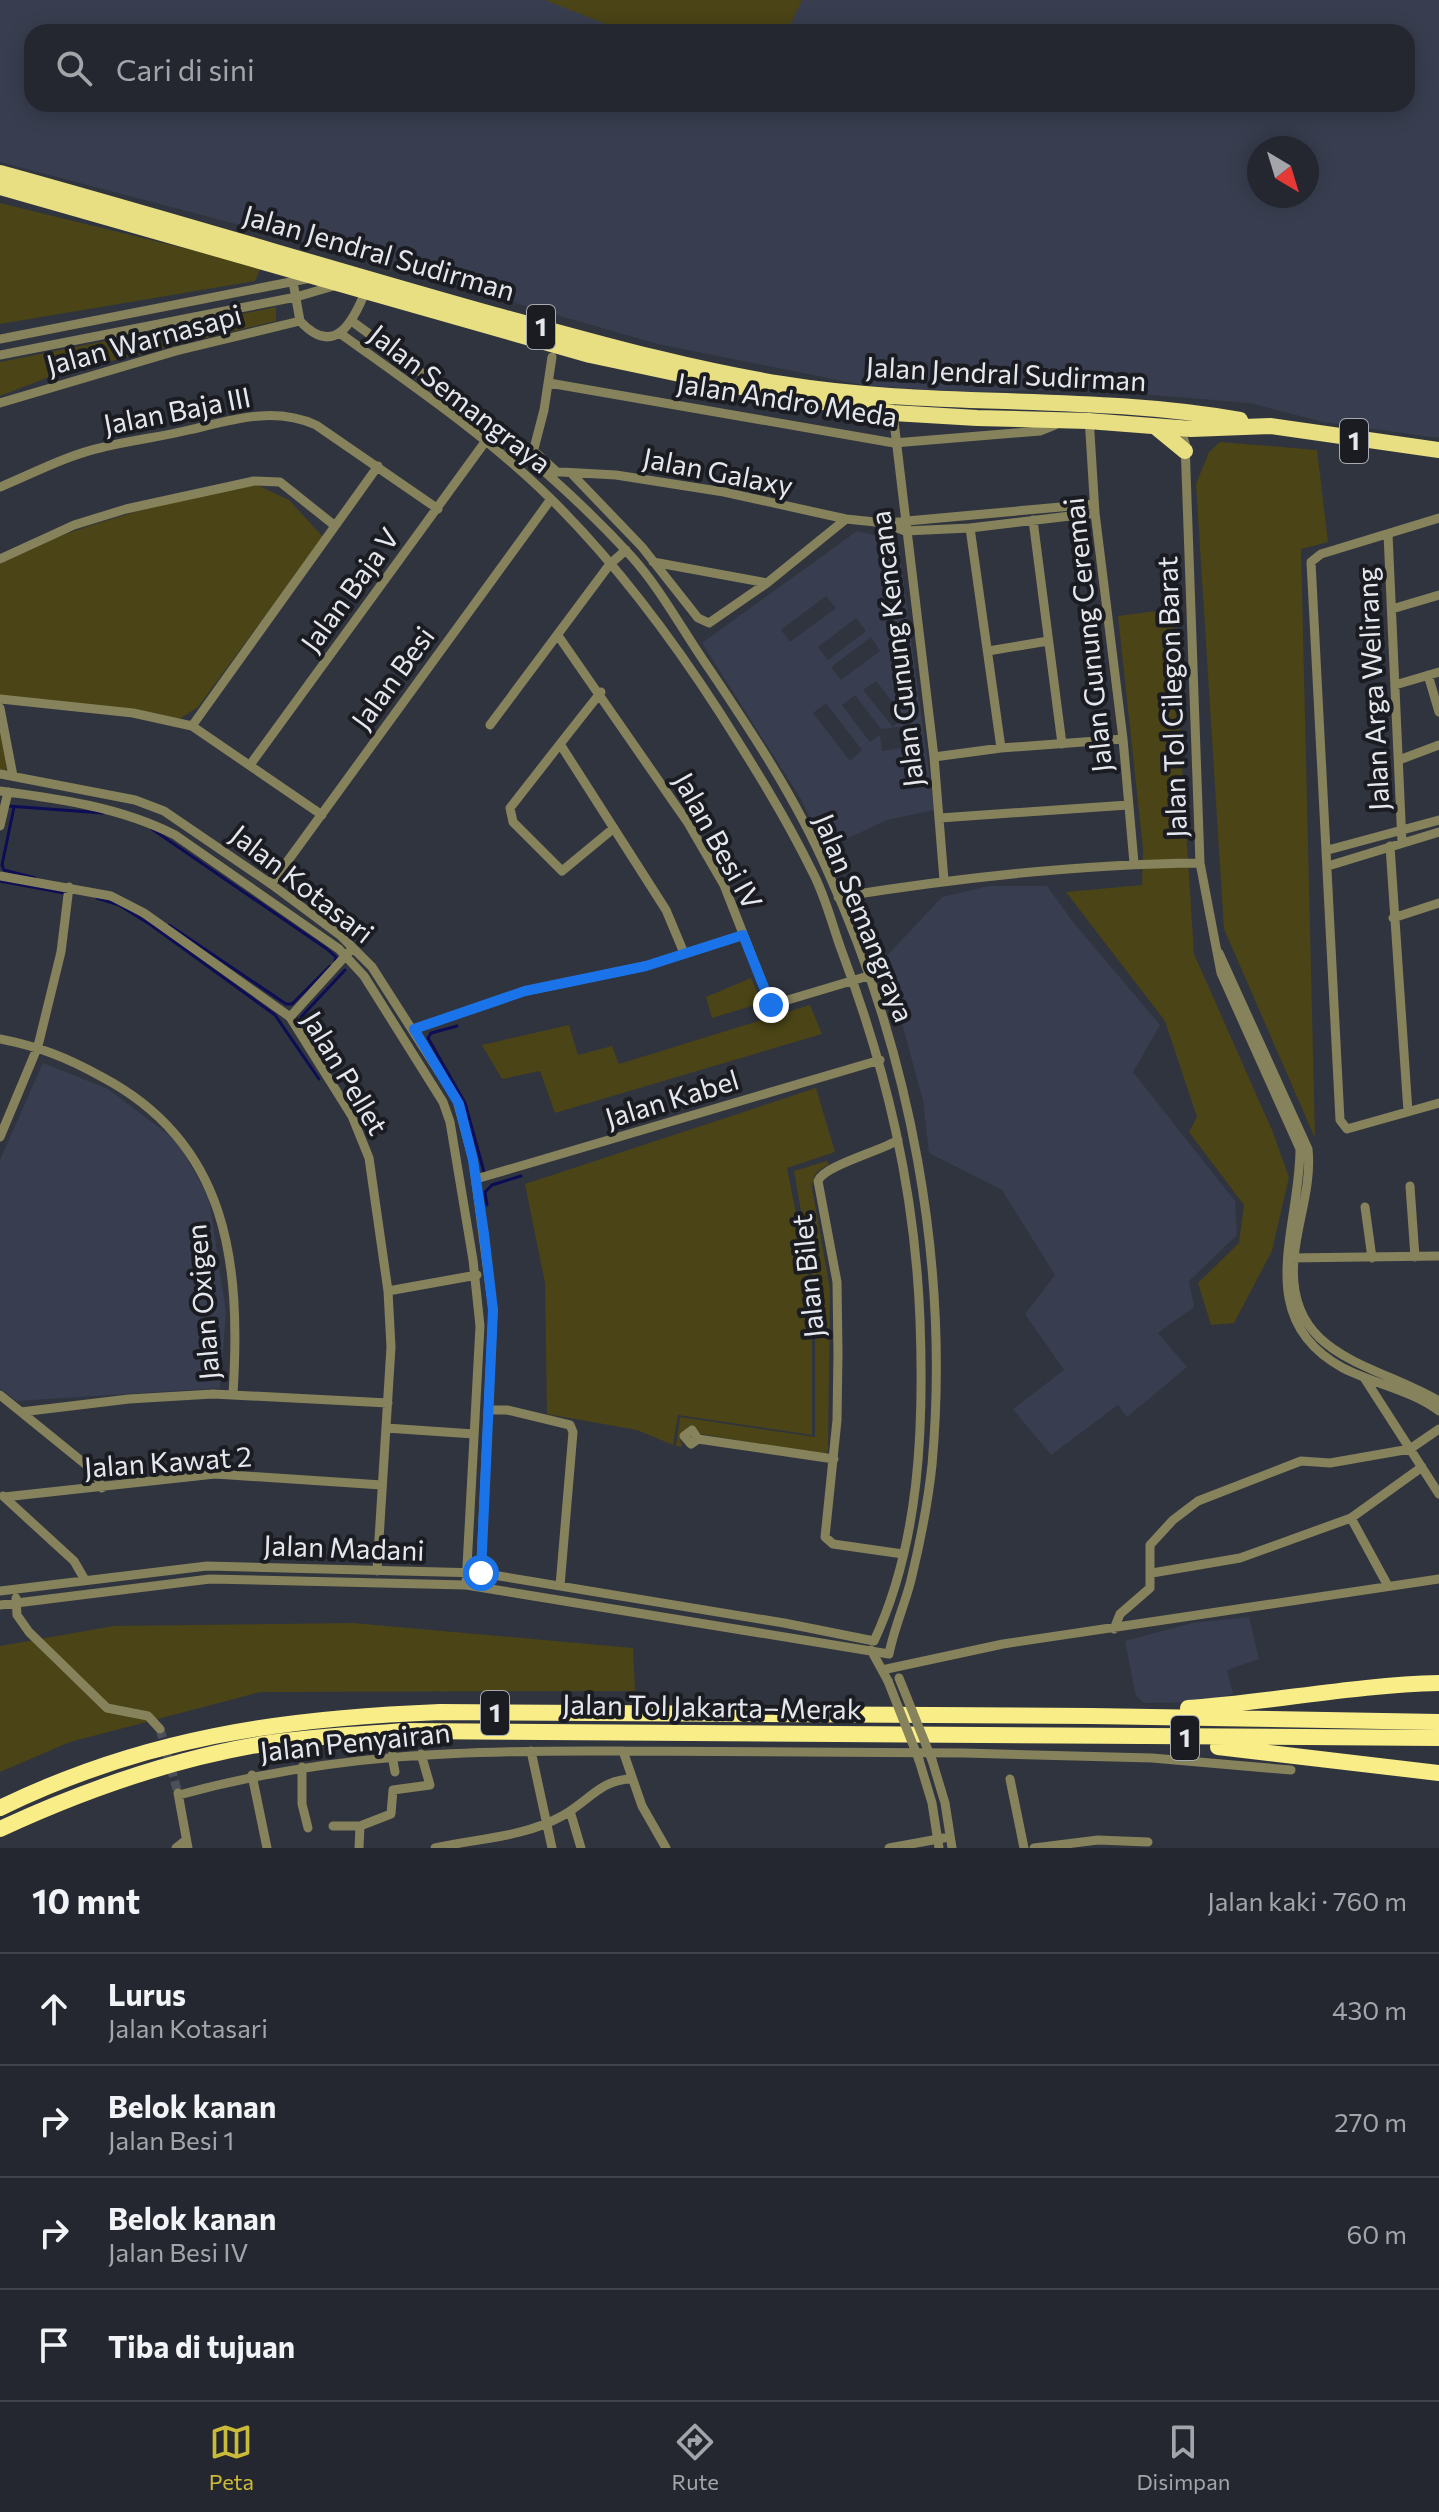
<!DOCTYPE html>
<html lang="id">
<meta charset="utf-8">
<style>
body{margin:0;font-family:Commissioner,sans-serif;background:#30333b;color:#f1f3f6}
.compass{position:absolute;left:1247px;top:136px;width:72px;height:72px;border-radius:50%;background:#24272f;box-shadow:0 4px 20px #0003;rotate:142deg}
.stop{position:absolute;width:24px;height:24px;margin:-18px;border:6px solid #1a73e8;border-radius:50%;background:#fff}
.stop.end{background:#1a73e8;border-color:#fff;box-shadow:0 2px 8px #0008}
.list{margin:0;padding:0;list-style:none}
h2{display:flex;justify-content:space-between;align-items:center;height:104px;margin:0;padding:0 32px;font-size:34px}
h2 small{font-size:26px;font-weight:400;color:#a3a5aa}
.list li{display:grid;grid-template-columns:52px 1fr auto;gap:24px;align-items:center;box-sizing:border-box;height:112px;padding:0 32px;border-top:2px solid #41444b}
.list b{display:block;font-size:30px;white-space:nowrap}
.list p{margin:0;font-size:26px;white-space:nowrap;color:#a3a5aa}
.list em{font-size:26px;font-style:normal;color:#a3a5aa}
.icon{flex:none;width:44px;height:44px;fill:none;stroke:currentColor;stroke-width:2;stroke-linecap:round;stroke-linejoin:round}
.map{position:relative;flex:none;width:1439px;height:1848px;overflow:hidden}
.search{position:absolute;background:#24272f;box-shadow:0 4px 20px #0003;left:24px;right:24px;top:24px;height:88px;display:flex;align-items:center;gap:20px;box-sizing:border-box;padding:0 28px;border-radius:24px;color:#a3a5aa;font-size:30px}
.sheet{height:552px;background:#24272f}
nav{display:flex;justify-content:space-around;align-items:center;box-sizing:border-box;height:112px;border-top:2px solid #41444b;background:#24272f;font-size:22px;color:#a3a5aa}
nav a{display:grid;justify-items:center;gap:4px}
nav .on{color:#caba3a}
.map>svg:first-child{display:block}
</style>
<div class="map">
<svg width="1439" height="1848" viewBox="0 0 1439 1848">
<rect width="100%" height="100%" fill="#30343f"/>
<!-- built -->
<path fill="#383e4f" fill-rule="evenodd" d="M0,0H1439V438L1323,422L1250,403L1082,389L973,392L868,386L658,344L278,235L0,162ZM32,32H1407V104H32ZM1259,148H1307V196H1259Z
M857,531L898,541L934,810L887,820L825,849L801,799L702,643ZM826,596L836,608L790,642L781,630ZM856,618L866,631L828,660L818,647ZM871,637L880,651L841,680L831,667ZM876,681L904,717L893,727L863,690ZM855,695L881,729L906,726L909,747L882,751L880,735L870,742L842,705ZM826,703L862,750L850,761L813,713Z
M989,886H1047L1073,922L1160,1025L1133,1072L1235,1201L1237,1235L1189,1281L1194,1307L1158,1333L1187,1367L1127,1417L1118,1405L1051,1455L1013,1409L1064,1370L1025,1314L1055,1275L1002,1190L929,1153L923,1100L884,959L942,897Z
M43,1063L108,1089L177,1141L209,1198L226,1313L220,1388L16,1401L0,1388V1160Z
M1249,1617L1259,1659L1227,1670L1233,1694L1201,1702L1144,1703L1136,1696L1125,1641L1192,1623Z"/>
<!-- green -->
<path fill="#4a4416" d="M545,0H802L787,32H626Z
M0,203L261,267L255,281L0,324Z
M276,307V321L54,375L0,396V362Z
M1220,442L1317,450L1328,542L1301,549L1315,1138L1224,929L1196,484L1209,452Z
M253,483L289,500L323,537L198,707L178,720L2,697L7,774H0V560C82,524 166,502 253,483Z
M1172,609L1194,954L1272,1130L1289,1177L1272,1251L1234,1323L1211,1325L1198,1283L1239,1243L1244,1205L1189,1132L1197,1117L1165,1021L1066,892L1142,885L1143,849L1118,616Z
M751,978L762,1003L712,1018L706,997Z
M810,1005L822,1034L555,1113L540,1071L502,1079L482,1045L569,1025L578,1055L612,1046L619,1064Z
M816,1088L835,1152L787,1168L812,1295V1435L678,1415L673,1445L637,1430L547,1414L545,1283L525,1184Z
M827,1161L829,1165C816,1170 813,1175 812,1188L830,1289L828,1451L824,1455L695,1433L680,1438L682,1447L676,1446L680,1417L815,1437V1291L794,1171Z
M353,1623L633,1648L635,1691L261,1692L70,1742L0,1772V1646L114,1626Z"/>
<g fill="none" stroke-linecap="round" stroke-linejoin="round">
<!-- stream -->
<path stroke="#0d0d55" stroke-width="3" d="M8,806L103,813
M14,807L2,865L4,870L35,878
M152,829L327,949L336,957L335,961
M0,881L64,893
M97,898L119,905L151,925L275,1015L319,1079
M169,925L286,1004H292L330,966
M457,1026L431,1033L428,1038L465,1103L484,1172
M332,1071L301,1017L345,970
M487,1205L485,1192L492,1185L521,1176"/>
<!-- minor-tunnel -->
<path stroke="#4b4f59" stroke-width="9" stroke-dasharray="9 4.5" stroke-linecap="butt" d="M160,1729L178,1793"/>
<!-- minor -->
<path stroke="#86825b" stroke-width="9" d="M293,282L300,321C335,359 354,320 366,290
M353,322C450,393 549,466 631,556C661,589 684,633 710,670C753,734 796,799 827,870C911,1054 950,1264 932,1465C928,1502 920,1543 911,1580C905,1604 894,1628 889,1654
M0,339L311,278
M0,355L296,297L337,285
M549,383L894,443L1040,431L1055,425
M0,403L176,351L300,321
M893,413L934,757L944,880
M1089,417L1095,513L1123,739L1134,863
M1179,424L1185,443L1200,863L1221,973L1300,1149C1300,1229 1251,1318 1343,1368C1374,1384 1411,1390 1439,1411
M533,450L557,472
M531,460L544,410L552,357
M543,471L616,475L724,492L846,519L885,523L905,531L970,528L1095,513
M571,473L642,547L698,618L709,623L767,583L846,519
M0,487C34,473 67,455 104,447C132,440 161,437 189,430C232,420 273,406 316,425L438,509
M1439,518L1321,554L1311,562L1340,1120L1347,1129L1439,1103
M1033,520L1062,744
M885,523L1094,504
M970,528L1001,748
M1388,534L1402,843
M0,559L74,525L126,509L254,481L280,482L334,525
M653,562L767,583
M1392,609L1439,595
M559,637L688,823L724,885L771,1005L868,976
M988,651L1048,641
M1428,675L1439,712
M1395,685L1439,672
M601,692L560,744L666,910L684,953
M0,699L133,713L192,726L322,815
M0,708L13,776
M490,725L610,564L626,550
M192,726L378,466
M560,744L510,808L513,822L562,871L614,828
M934,757L1001,748L1123,739
M1399,760L1439,745
M250,765L485,442
M0,774L135,800L164,811L271,884L341,936L372,967L457,1100L473,1160L493,1310L480,1586
M0,791C60,799 120,807 175,835L339,949L364,976L443,1102L450,1122L473,1260L480,1326L466,1585
M940,818L1128,805
M0,826L8,792
M1390,846L1408,1112
M1328,850L1439,820
M1328,866L1439,832
M0,876L111,896L144,913L290,1017L352,1116L369,1158L388,1291L391,1347L377,1571
M271,884L551,499
M838,897C957,878 1079,864 1200,863
M1393,918L1439,903
M1219,953L1308,1149C1312,1186 1297,1222 1294,1259C1285,1357 1374,1363 1439,1401
M290,1017L349,952
M414,1029L525,991L646,966L743,935
M0,1039C40,1047 66,1057 102,1077C229,1144 241,1264 233,1394
M0,1137L38,1046L61,952L69,887
M898,1140C881,1151 823,1166 818,1181L837,1282L838,1353L837,1420L825,1537L833,1544L903,1554
M476,1179L880,1060
M1410,1186L1415,1257
M1365,1207L1372,1258
M1289,1258L1439,1256
M388,1291L477,1275
M1365,1379L1439,1494
M0,1395L95,1472L102,1488
M489,1410H507L570,1425L573,1432L560,1586
M21,1412L129,1399L213,1394L388,1403
M386,1428L474,1434
M698,1439L692,1430L684,1436L691,1444L698,1439L834,1459
M3,1496L74,1561L85,1580
M4,1497L215,1474L382,1485
M1351,1518L1388,1586
M1152,1573L1240,1558L1351,1518L1422,1467
M0,1591L207,1566L481,1573L784,1623L874,1641C920,1543 924,1427 920,1320C915,1190 887,1071 841,949C832,924 825,895 812,871C785,816 753,765 720,713C671,637 615,562 550,498C487,436 413,386 341,334
M16,1598L17,1615L29,1632L107,1708L148,1716L160,1729
M0,1605L210,1579L466,1585L889,1654
M1114,1629L1120,1614L1150,1588V1545L1173,1520L1198,1501L1301,1461L1330,1463L1410,1449L1439,1429
M871,1650L888,1681
M882,1670L1003,1644L1439,1579
M531,1751L552,1848
M623,1751L964,1753L1152,1758L1291,1770
M392,1755L395,1772
M919,1760L932,1803L939,1848
M932,1760L945,1803L952,1848
M302,1767V1804L308,1828
M252,1775L267,1848
M1010,1779L1024,1848
M178,1793L188,1848
M179,1795C332,1753 466,1750 623,1751L642,1806L666,1848
M570,1811L581,1848
M333,1826H360L391,1814L393,1790L430,1785L421,1754
M176,1848L186,1840
M359,1848L360,1826
M435,1848C478,1838 522,1838 562,1816C588,1802 601,1779 632,1779
M889,1848L944,1838
M1034,1848L1098,1840L1148,1842"/>
<!-- trunk -->
<path stroke="#e8de82" stroke-width="16" d="M0,173C164,218 327,268 491,314C587,340 683,368 782,384C934,409 1088,393 1240,420
M0,187L590,355L779,395L893,413L977,418L1088,421L1191,429L1270,426L1439,450
M1157,428L1185,451"/>
<!-- motorway -->
<path stroke="#f9ed88" stroke-width="16" d="M1188,1708C1272,1702 1355,1685 1439,1683
M1218,1747L1439,1773
M0,1808C143,1738 282,1718 440,1712L1091,1716L1439,1722
M0,1829C82,1791 173,1759 263,1744C309,1736 357,1735 403,1731L1439,1738"/>
<!-- minor-bridge -->
<path stroke="#86825b" stroke-width="9" d="M899,1678L932,1760
M888,1681L919,1760"/>
</g>
<g fill="none" stroke-linecap="round" stroke-linejoin="round">
<!-- route -->
<path stroke="#1a73e8" stroke-width="10" d="M481,1573L493,1310L484,1234L473,1160L459,1104L414,1029L525,991L646,966L743,935L771,1005"/>
</g>
<g text-anchor="middle" stroke-width="8" stroke-linejoin="round" paint-order="stroke">
<!-- shield labels -->
<g fill="#1a1c21" stroke="#a7aab0" stroke-width="2">
<rect x="527" y="305" width="28" height="44" rx="6"/>
<rect x="1340" y="419" width="28" height="44" rx="6"/>
<rect x="481" y="1691" width="28" height="44" rx="6"/>
<rect x="1171" y="1716" width="28" height="44" rx="6"/>
</g>
<g font-size="26" font-weight="bold" fill="#e4e7ee">
<text x="541" y="336">1</text>
<text x="1354" y="450">1</text>
<text x="495" y="1722">1</text>
<text x="1185" y="1747">1</text>
</g>
<!-- street labels -->
<g font-size="28" fill="#e4e7ee" stroke="#1a1c21">
<text transform="translate(379 253) rotate(16)" y="10">Jalan Jendral Sudirman</text>
<text transform="translate(144 340) rotate(-15)" y="10">Jalan Warnasapi</text>
<text transform="translate(1006 374) rotate(3)" y="10">Jalan Jendral Sudirman</text>
<text transform="translate(460 399) rotate(38)" y="10">Jalan Semangraya</text>
<text transform="translate(787 400) rotate(9)" y="10">Jalan Andro Meda</text>
<text transform="translate(177 411) rotate(-11)" y="10">Jalan Baja III</text>
<text transform="translate(718 472) rotate(11)" y="10">Jalan Galaxy</text>
<text transform="translate(350 590) rotate(-54)" y="10">Jalan Baja V</text>
<text transform="translate(1088 635) rotate(-96)" y="10">Jalan Gunung Ceremai</text>
<text transform="translate(897 649) rotate(-97)" y="10">Jalan Gunung Kencana</text>
<text transform="translate(393 678) rotate(-54)" y="10">Jalan Besi</text>
<text transform="translate(1373 689) rotate(-93)" y="10">Jalan Arga Welirang</text>
<text transform="translate(1172 697) rotate(-92)" y="10">Jalan Tol Cilegon Barat</text>
<text transform="translate(718 841) rotate(61)" y="10">Jalan Besi IV</text>
<text transform="translate(302 884) rotate(38)" y="10">Jalan Kotasari</text>
<text transform="translate(864 918) rotate(68)" y="10">Jalan Semangraya</text>
<text transform="translate(345 1073) rotate(59)" y="10">Jalan Pellet</text>
<text transform="translate(672 1099) rotate(-17)" y="10">Jalan Kabel</text>
<text transform="translate(808 1276) rotate(-96)" y="10">Jalan Bilet</text>
<text transform="translate(203 1302) rotate(-95)" y="10">Jalan Oxigen</text>
<text transform="translate(168 1462) rotate(-4)" y="10">Jalan Kawat 2</text>
<text transform="translate(344 1548) rotate(2)" y="10">Jalan Madani</text>
<text transform="translate(712 1707) rotate(1)" y="10">Jalan Tol Jakarta–Merak</text>
<text transform="translate(355 1742) rotate(-6)" y="10">Jalan Penyairan</text>
</g>
</g>
</svg>
<svg class="compass" viewBox="-18 -18 36 36"><path d="M0-13l5 13h-10z" fill="#e53935"/><path d="M0 13l5-13h-10z" fill="#a3a5aa"/></svg>
<div class="stop" style="left:481px;top:1573px"></div>
<div class="stop end" style="left:771px;top:1005px"></div>
<div class="search"><svg class="icon" aria-label="search" viewBox="0 0 24 24"><circle cx="10" cy="10" r="6"/><path d="M15 15l6 6"/></svg>Cari di sini</div>
</div>
<section class="sheet">
<h2>10 mnt<small>Jalan kaki · 760 m</small></h2>
<ul class="list">
<li><svg class="icon" aria-label="ahead" viewBox="0 0 24 24"><path d="M12 20V5M6 11l6-6 6 6"/></svg><div><b>Lurus</b><p>Jalan Kotasari</p></div><em>430 m</em></li>
<li><svg class="icon" aria-label="right" viewBox="0 0 24 24"><path d="M7 20v-9h11M14 6l5 5-5 5"/></svg><div><b>Belok kanan</b><p>Jalan Besi 1</p></div><em>270 m</em></li>
<li><svg class="icon" aria-label="right" viewBox="0 0 24 24"><path d="M7 20v-9h11M14 6l5 5-5 5"/></svg><div><b>Belok kanan</b><p>Jalan Besi IV</p></div><em>60 m</em></li>
<li><svg class="icon" aria-label="arrive" viewBox="0 0 24 24"><path d="M6 21V4h12l-3 4 3 4H6"/></svg><div><b>Tiba di tujuan</b></div></li>
</ul>
</section>
<nav>
<a class="on"><svg class="icon" aria-label="map" viewBox="0 0 24 24"><path d="M3 6l6-2 6 2 6-2v14l-6 2-6-2-6 2zM9 4v14M15 6v14"/></svg>Peta</a>
<a><svg class="icon" aria-label="directions" viewBox="0 0 24 24"><path d="M12 3l9 9-9 9-9-9zM9 14v-3h6M13 9l2 2-2 2"/></svg>Rute</a>
<a><svg class="icon" aria-label="saved" viewBox="0 0 24 24"><path d="M7 4h10v16l-5-4-5 4z"/></svg>Disimpan</a>
</nav>
